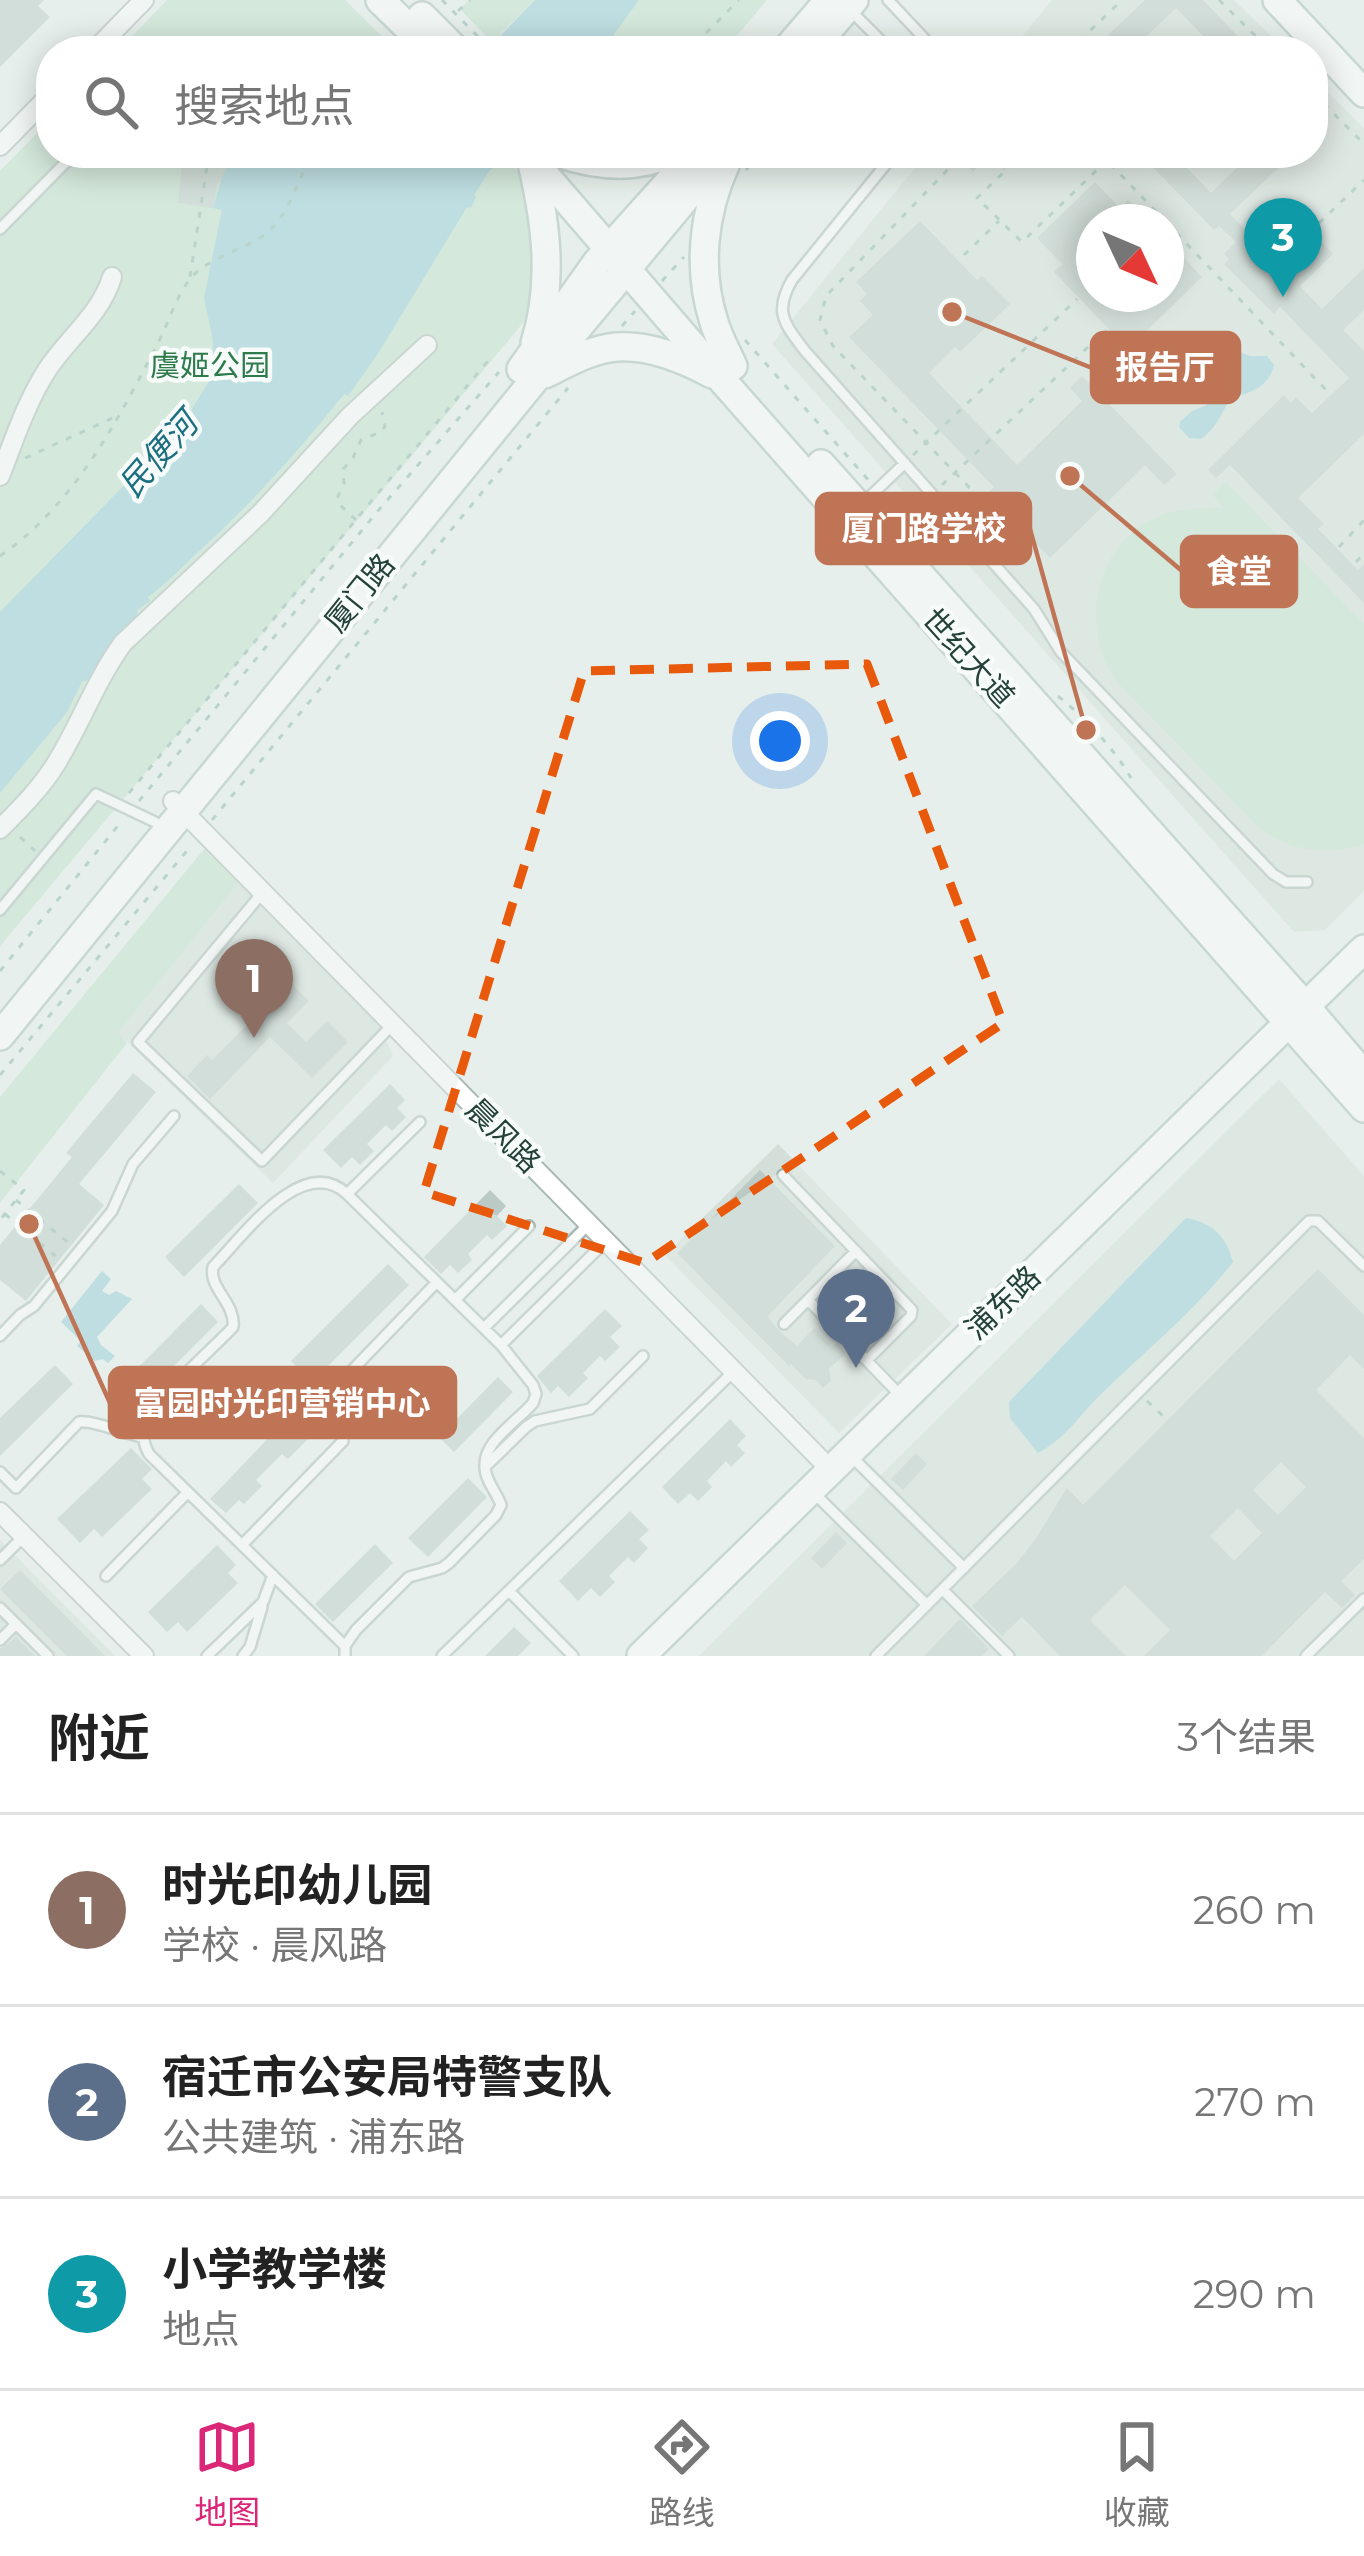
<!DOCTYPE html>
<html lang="zh">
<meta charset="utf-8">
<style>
body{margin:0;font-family:Montserrat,"Noto Sans SC",sans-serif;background:#f6f6f6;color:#222}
.compass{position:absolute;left:1076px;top:204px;width:108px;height:108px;border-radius:50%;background:#fff;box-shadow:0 6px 30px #0003;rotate:134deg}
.you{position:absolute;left:780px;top:741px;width:42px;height:42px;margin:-30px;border:9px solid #fff;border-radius:50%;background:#1a73e8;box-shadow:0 0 0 18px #1a73e833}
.badge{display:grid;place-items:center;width:78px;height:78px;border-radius:50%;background:#db2777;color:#fff;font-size:39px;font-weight:700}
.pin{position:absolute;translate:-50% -99px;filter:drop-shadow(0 3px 6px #0008)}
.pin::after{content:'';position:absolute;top:63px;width:42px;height:36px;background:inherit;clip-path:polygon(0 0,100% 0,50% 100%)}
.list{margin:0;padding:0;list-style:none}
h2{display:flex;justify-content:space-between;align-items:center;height:156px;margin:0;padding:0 48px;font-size:51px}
h2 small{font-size:39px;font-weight:400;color:#767676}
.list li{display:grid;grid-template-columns:78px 1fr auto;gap:36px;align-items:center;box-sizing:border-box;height:192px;padding:0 48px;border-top:3px solid #e0e0e0}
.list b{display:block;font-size:45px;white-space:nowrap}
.list p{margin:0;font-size:39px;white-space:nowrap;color:#767676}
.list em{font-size:39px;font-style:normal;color:#767676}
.icon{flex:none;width:66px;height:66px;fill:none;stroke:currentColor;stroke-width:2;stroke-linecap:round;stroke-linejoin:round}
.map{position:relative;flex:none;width:1364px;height:1656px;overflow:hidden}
.search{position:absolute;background:#fff;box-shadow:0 6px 30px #0003;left:36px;right:36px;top:36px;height:132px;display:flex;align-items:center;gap:30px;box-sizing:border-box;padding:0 42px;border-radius:48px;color:#767676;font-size:45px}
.sheet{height:732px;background:#fff}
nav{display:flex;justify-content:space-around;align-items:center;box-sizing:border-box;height:168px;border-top:3px solid #e0e0e0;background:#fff;font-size:33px;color:#767676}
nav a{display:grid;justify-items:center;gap:6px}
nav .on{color:#db2777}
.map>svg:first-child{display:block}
</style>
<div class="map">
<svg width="1364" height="1656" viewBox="0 0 1364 1656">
<rect width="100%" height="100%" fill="#e6efeb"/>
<!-- built -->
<path fill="#d4dfda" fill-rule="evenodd" d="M1052,0H1234L1286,51H1010Z
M1313,78L1364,128V891L1325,930L1294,932L772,344L927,153H1313ZM1094,222H1166V294H1094Z
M239,882L381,1028L393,1056L273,1183L117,1032Z
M1279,1079L1364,1176V1656H699Z
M778,1144L952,1324L839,1433L665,1255Z
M0,1540L115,1656H0Z"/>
<!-- green -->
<path fill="#bfe0c8" d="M167,0H345L397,51H118Z
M469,0H535L492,42L460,9Z
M639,0H767L724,51H602Z
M51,119V153H499L527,180L540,265L533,311L0,946V171Z
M1226,482L1364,624V844C1329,856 1291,851 1261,830L1116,681C1082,632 1091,559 1143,524C1166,509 1197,507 1224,508L1213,495Z
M205,848L239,882L118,1032L127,1043L0,1203V1097Z"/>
<!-- water -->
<path fill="#8ec9d4" d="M535,0H639L602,51H481L502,34Z
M238,153H512L490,170L474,195L476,197L471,208L467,207L379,352L348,396L344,394C297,453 253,502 197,553C181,568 166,584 148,597L150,601L137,610V620L91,682L87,680L82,682L67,712L0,793V612L146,463L192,409L208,383L214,359L212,335L204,298L222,210L213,208L224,170Z
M1230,348L1250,356H1267L1274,365C1268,389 1250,392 1229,399C1222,415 1215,429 1201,439L1189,438L1179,427L1180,422L1192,411L1207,405C1218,381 1200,369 1230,348Z
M1186,1218C1213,1223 1226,1236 1233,1262C1194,1312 1144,1352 1099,1396C1076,1419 1067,1437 1038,1453L1010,1418L1009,1402Z
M102,1271L111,1279L102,1291L109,1295L116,1291L132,1299L97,1337L101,1345L115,1356L108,1363L103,1359L95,1361L77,1346L81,1341L61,1322Z"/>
<!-- building -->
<path fill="#bbcac4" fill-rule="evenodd" d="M0,0H44L38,6L50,17L0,67Z
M1145,0H1203L1252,51H1218L1176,8L1131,51H1091Z
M179,153H235L217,186L213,208L178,203L182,162Z
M956,153H992L973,172Z
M1139,153H1173L1211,193L1252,153H1294L1230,214L1255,240L1288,207L1333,254L1300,286L1322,309L1364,268V310L1343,330L1364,351V434L1298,498L1324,524L1318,529L1358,570L1364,564V603L1230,465L1216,478L1208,470L1284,395L1291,403L1296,397L1312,413L1349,378L1280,307L1274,314L1224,264L1229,259L1224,254L1236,242L1219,226L1214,230Z
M1095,182L1120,208L1128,200L1150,222H1094V294H1166V239L1202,277L1128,349L1054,272L1062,264L1037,238Z
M920,221L977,280L982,276L1010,304L960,352L955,347L929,373L1017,465L1082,401L1070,388L1082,376L1177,474L1164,485L1145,465L1050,558L987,494L994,487L849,337L873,315L860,301L867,294L856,282Z
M284,977L309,1001L287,1023L306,1042L327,1021L348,1042L312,1078L270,1037L210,1099L187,1076L207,1055L212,1060L266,1006L261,1001Z
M133,1073L156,1092L79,1184L104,1205L26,1301L0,1280V1245L72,1157L66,1153Z
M390,1084L405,1100L397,1108L406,1117L392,1131L386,1125L367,1144L374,1151L360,1165L352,1157L341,1168L323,1150Z
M760,1170L835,1246L768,1316L777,1329L797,1346L814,1328L832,1346L837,1343L846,1353L829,1369L831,1381L823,1388L816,1380L806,1379L791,1364L789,1366L677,1253Z
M239,1184L258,1203L184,1277L165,1257Z
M490,1190L506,1206L497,1216L507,1226L492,1240L487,1235L468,1254L472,1260L458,1273L450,1265L441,1274L424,1257Z
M388,1264L409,1285L312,1382L291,1361Z
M1318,1269L1364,1315V1369L1350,1355L1316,1390L1364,1438V1559L1341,1581L1355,1595L1342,1608L1325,1592L1262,1656H1144L1170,1630L1125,1585L1090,1620L1126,1656H1060L1022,1617L1002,1636L972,1606L1017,1563L1036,1538L1067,1488L1083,1505ZM1281,1462L1306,1487L1278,1515L1253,1490ZM1238,1508L1262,1533L1234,1561L1210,1536Z
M866,1285L876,1294L879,1290L891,1301L894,1314L888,1323L880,1316L858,1339L848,1328V1319L841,1312Z
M201,1304L218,1322L125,1415L108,1398Z
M605,1309L622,1326L610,1337L620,1347L605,1361L600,1356L583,1373L588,1378L569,1397L558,1386L551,1393L537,1376Z
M55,1365L73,1384L0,1456V1418Z
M498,1377L513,1392L454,1452L439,1437Z
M299,1406L314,1421L302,1433L308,1439L288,1459L282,1454L256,1480L262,1486L244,1504L239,1500L226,1513L210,1499Z
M730,1419L746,1436L737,1445L745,1453L731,1467L726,1461L707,1481L712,1487L698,1501L690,1493L678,1504L662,1487Z
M131,1448L152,1469L142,1479L152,1489L102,1537L94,1529L80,1543L57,1519Z
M916,1453L927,1464L903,1490L891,1479Z
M468,1478L487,1497L428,1557L408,1538Z
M630,1511L649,1530L639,1539L648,1548L634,1563L628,1557L609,1576L615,1582L600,1597L591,1588L578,1601L559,1581Z
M836,1532L847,1543L822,1569L811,1558Z
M375,1544L393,1563L333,1622L315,1604Z
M217,1545L236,1565L228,1573L238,1583L187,1632L178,1622L167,1632L148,1612Z
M20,1570L105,1656H67L0,1589Z
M960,1619L989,1649L982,1656H924Z
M514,1627L531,1643L518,1656H485Z
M16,1637L35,1656H0V1649Z"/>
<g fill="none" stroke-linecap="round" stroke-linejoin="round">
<!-- lane casing -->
<g stroke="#a8b8b2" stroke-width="14">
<path id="lane" d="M888,0L936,51
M851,11L891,51
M829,37L843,51
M895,153L792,280C773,313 785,324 805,351L1034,609L1061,652L1273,874L1286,882H1307
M0,229L75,153
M861,505L905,463
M889,536L932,494
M263,892L138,1042L262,1161L393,1024
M0,910L96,794L155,822
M783,1175L912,1310L911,1316L867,1360
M347,1194L420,1122
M455,1300L529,1226
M808,1300L901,1396
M784,1324L856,1251
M484,1328L589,1224
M0,1336L20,1315L34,1306L112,1211L133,1164L174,1116
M501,1345L606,1241
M335,1388L437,1282
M853,1458L964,1568
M486,1466L526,1427L535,1421L590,1409L643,1356
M0,1472L16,1488L79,1422C94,1420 124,1434 143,1437
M816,1495L927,1605
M242,1545L343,1441
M0,1560L24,1536
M106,1576L188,1492
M943,1590L1009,1656
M509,1591L573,1656
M0,1608L48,1656
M0,1640L16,1624
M207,1656L263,1602L273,1575
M243,1656L250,1647L262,1607
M345,1656V1646L356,1630L409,1577L442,1568L449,1563L496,1515L501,1505C497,1493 485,1480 485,1467C483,1441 518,1421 533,1403L536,1394L533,1385L501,1345L347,1194C303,1152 243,1236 213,1267C208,1288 236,1303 233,1327C212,1350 152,1400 144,1427C142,1437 144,1445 149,1454L345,1646
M442,1656L734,1371
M876,1656L1309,1221H1318L1364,1266
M1306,1656L1364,1599"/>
</g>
<!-- street casing -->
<g stroke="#a8b8b2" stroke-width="22">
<path id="street" d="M94,51L144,0
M0,146L51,94
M0,476C14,440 26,403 47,370C68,338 101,314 112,277
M173,801L832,1471
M0,829C20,809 42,787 57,762C81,723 96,680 123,643L260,514L350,416L427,345
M0,1512L144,1656"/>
</g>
<!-- secondary casing -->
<g stroke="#a4bbb3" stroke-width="32">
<path id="secondary" d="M380,0L432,51
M1277,0L1364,93
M422,16L457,51
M785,51L829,0
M810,51L854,0
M526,153L722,380L1364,1108
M558,153C594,165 634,171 670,153
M532,163C546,223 554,283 535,343
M726,163C703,213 697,269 714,322C718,337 727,352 733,366
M521,369L597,262L695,153
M545,374C565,364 586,352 609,348C644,342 682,358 712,374
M821,464L1306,1007L1364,1075
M0,1036L536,378L723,153
M641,1656L1364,949"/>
</g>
<!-- path -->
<path stroke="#86b3a5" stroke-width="3" stroke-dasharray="6 9" stroke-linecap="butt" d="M442,0L492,51
M1219,0L1271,51
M458,11L470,0
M682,51L707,32L739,0
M755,51L767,38
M1069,51L1122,0
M1313,93L1364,144
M1024,153L977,198L1022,242L1098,169L1084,153
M1100,153L1165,221
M993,158L1004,169
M958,159L826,296L820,320L833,346L1041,562
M746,170L760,153
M1166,222L1327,391
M1319,223L1364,180
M964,255L999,221
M190,277L209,153
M662,281L684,257
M622,326L635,311
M745,340L870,482
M913,455L1077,299
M25,458L115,417
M942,485L1106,330
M884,498L897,514
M356,520L338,503V496L344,484L343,469L352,460L361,440L381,432L385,426L382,412
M911,530L928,550
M1339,547L1364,520
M0,556C73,506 117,422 157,345C168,324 176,297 190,279C206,258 248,249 268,232C291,211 298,179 313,153
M1356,562L1364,554
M1058,696C1086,719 1113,747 1131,778
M129,793L492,356
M139,801L377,512L499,372
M212,820L568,388
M20,837L35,851
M0,971L121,822
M0,1075L191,846
M0,1171L24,1190L0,1220
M16,1200L70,1244
M5,1214L59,1259
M1147,1401L1163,1416"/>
<!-- lane -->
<use href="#lane" stroke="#fff" stroke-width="9"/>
<!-- street -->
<use href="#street" stroke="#fff" stroke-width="18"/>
<!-- secondary -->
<use href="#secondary" stroke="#fff" stroke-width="27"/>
</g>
<!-- marked area -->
<path d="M0 0H1364V1656H0ZM867,664L1003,1023L645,1263L424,1192L584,671Z" fill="#e6efeb" fill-opacity=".55" fill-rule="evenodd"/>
<path fill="none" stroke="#e8590c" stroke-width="9" stroke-dasharray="24 15" stroke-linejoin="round" d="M867,664L1003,1023L645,1263L424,1192L584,671Z"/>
<g text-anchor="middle" stroke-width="9" stroke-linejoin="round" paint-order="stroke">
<!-- park labels -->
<g font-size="30" fill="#2d7a4b" stroke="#f7fbf9">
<text x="210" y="376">虞姬公园</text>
</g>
<!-- street labels -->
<g font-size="30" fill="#24423a" stroke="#f7fbf9">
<text transform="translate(360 593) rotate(-51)" y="10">厦门路</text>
<text transform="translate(968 658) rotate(48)" y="10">世纪大道</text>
<text transform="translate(503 1136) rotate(45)" y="10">晨风路</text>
<text transform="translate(1003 1303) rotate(-44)" y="10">浦东路</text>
</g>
<!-- water labels -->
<g font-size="33" font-style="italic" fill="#1c6f80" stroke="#f7fbf9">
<text transform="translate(158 454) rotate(-49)" y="12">民便河</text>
</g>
</g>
<!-- callouts -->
<path fill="none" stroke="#c07456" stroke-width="4.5" d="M952 312L1092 368M1086 730L1030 529M1070 476L1182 571M29 1224L110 1403"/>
<g fill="#c07456" stroke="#f7fbf9" stroke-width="4.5">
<circle cx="952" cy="312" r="12"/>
<circle cx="1086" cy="730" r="12"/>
<circle cx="1070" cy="476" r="12"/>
<circle cx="29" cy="1224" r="12"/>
</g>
<g fill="#c07456" stroke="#c07456" stroke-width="4.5">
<rect x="1092" y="333" width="147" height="69" rx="12"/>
<rect x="817" y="494" width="213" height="69" rx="12"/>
<rect x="1182" y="537" width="114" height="69" rx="12"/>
<rect x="110" y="1368" width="345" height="69" rx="12"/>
</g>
<g font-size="33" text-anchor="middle" font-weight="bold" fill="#fff">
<text x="1165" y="379">报告厅</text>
<text x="924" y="540">厦门路学校</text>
<text x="1239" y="583">食堂</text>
<text x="282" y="1415">富园时光印营销中心</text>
</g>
</svg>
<svg class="compass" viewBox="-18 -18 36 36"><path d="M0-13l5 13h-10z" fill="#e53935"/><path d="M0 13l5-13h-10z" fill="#767676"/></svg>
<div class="you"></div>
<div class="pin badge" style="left:254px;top:1038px;background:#8d6e63">1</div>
<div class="pin badge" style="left:856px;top:1368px;background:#5c6f8a">2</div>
<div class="pin badge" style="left:1283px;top:297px;background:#0f9aa8">3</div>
<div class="search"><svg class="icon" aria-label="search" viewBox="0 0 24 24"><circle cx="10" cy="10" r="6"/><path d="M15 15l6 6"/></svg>搜索地点</div>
</div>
<section class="sheet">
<h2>附近<small>3个结果</small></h2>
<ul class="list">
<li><span class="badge" style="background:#8d6e63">1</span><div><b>时光印幼儿园</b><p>学校 · 晨风路</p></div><em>260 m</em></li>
<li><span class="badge" style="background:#5c6f8a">2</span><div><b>宿迁市公安局特警支队</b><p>公共建筑 · 浦东路</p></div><em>270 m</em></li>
<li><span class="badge" style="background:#0f9aa8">3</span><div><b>小学教学楼</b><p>地点</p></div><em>290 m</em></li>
</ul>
</section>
<nav>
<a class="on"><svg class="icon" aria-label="map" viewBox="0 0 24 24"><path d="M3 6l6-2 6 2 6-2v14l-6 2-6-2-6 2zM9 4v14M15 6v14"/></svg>地图</a>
<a><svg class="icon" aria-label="directions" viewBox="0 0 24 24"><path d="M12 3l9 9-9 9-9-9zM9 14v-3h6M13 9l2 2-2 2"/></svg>路线</a>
<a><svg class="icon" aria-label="saved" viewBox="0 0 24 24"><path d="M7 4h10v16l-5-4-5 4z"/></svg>收藏</a>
</nav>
